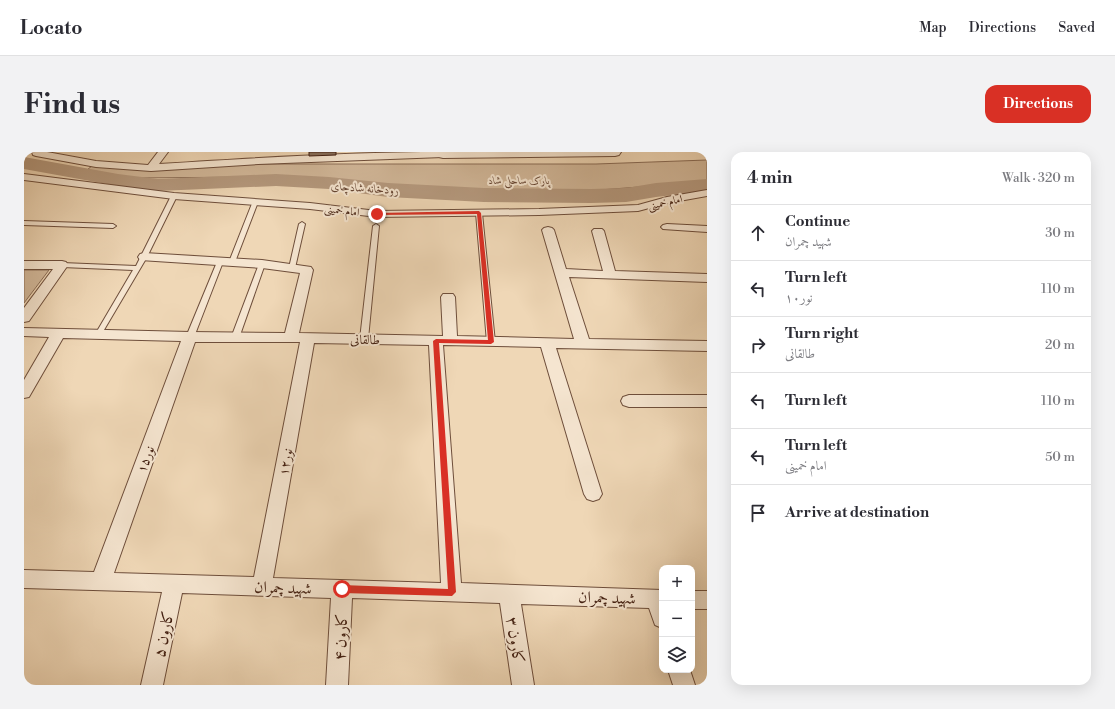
<!DOCTYPE html>
<meta charset="utf-8">
<style>
body{margin:0;font-family:"Libre Bodoni",Amiri,serif;background:#f2f2f3;color:#2b2b33}
.controls{position:absolute;right:12px;bottom:12px;display:grid;overflow:hidden;border-radius:8px;box-shadow:0 4px 16px #0002}
.controls button{width:36px;height:36px;display:grid;place-items:center;padding:0;border:0;border-bottom:1px solid #e1e1e2;background:#fff;color:#2b2b33;font:20px sans-serif}
.stop{position:absolute;width:12px;height:12px;margin:-9px;border:3px solid #d93025;border-radius:50%;background:#fff}
.stop.end{background:#d93025;border-color:#fff;box-shadow:0 1px 4px #0008}
.list{margin:0;padding:0;list-style:none}
h2{display:flex;justify-content:space-between;align-items:center;height:52px;margin:0;padding:0 16px;font-size:17px}
h2 small{font-size:13px;font-weight:400;color:#7c7c81}
.list li{display:grid;grid-template-columns:26px 1fr auto;gap:12px;align-items:center;box-sizing:border-box;height:56px;padding:0 16px;border-top:1px solid #e1e1e2}
.list b{display:block;font-size:15px;white-space:nowrap}
.list p{margin:0;font-size:13px;white-space:nowrap;color:#7c7c81}
.list em{font-size:13px;font-style:normal;color:#7c7c81}
.icon{flex:none;width:22px;height:22px;fill:none;stroke:currentColor;stroke-width:2;stroke-linecap:round;stroke-linejoin:round}
.map{position:relative;flex:none;width:683px;height:533px;overflow:hidden;border-radius:12px}
header{display:flex;align-items:center;gap:24px;box-sizing:border-box;height:56px;padding:0 20px;background:#fff;border-bottom:1px solid #e1e1e2}
header strong{font-size:19px}
nav{display:flex;gap:22px;margin-inline-start:auto;font-size:14px}
.intro{display:flex;align-items:center;justify-content:space-between;box-sizing:border-box;height:96px;padding:0 24px}
h1{margin:0;font-size:28px}
.button{padding:10px 18px;border-radius:12px;background:#d93025;color:#fff;font-size:14px;font-weight:700}
main{display:flex;gap:24px;padding:0 24px}
aside{flex:1;background:#fff;border-radius:12px;box-shadow:0 4px 16px #0002}
.map>svg:first-child{display:block}
</style>
<header>
<strong>Locato</strong>
<nav><a>Map</a><a>Directions</a><a>Saved</a></nav>
</header>
<div class="intro"><h1>Find us</h1><a class="button">Directions</a></div>
<main>
<div class="map">
<svg width="683" height="533" viewBox="0 0 683 533">
<rect width="100%" height="100%" fill="#efd7b6"/>
<filter id="stains"><feTurbulence type="fractalNoise" baseFrequency=".005" numOctaves="4"/><feColorMatrix values="0 0 0 0 .2 0 0 0 0 .09 0 0 0 0 .02 0 0 0 .5 -.17"/></filter>
<radialGradient id="worn" r=".72"><stop offset=".6" stop-color="#630" stop-opacity="0"/><stop offset="1" stop-color="#630" stop-opacity=".3"/></radialGradient>
<!-- green -->
<path fill="#d2b89a" stroke="#8a6c56" d="M683,8V32H655L496,44L460,43L405,36L325,29L232,25L110,26L65,21L64,17L72,11L127,16L213,12H572Z
M0,118H25L0,151Z"/>
<g fill="none" stroke-linecap="round" stroke-linejoin="round">
<!-- river -->
<path fill="#b5997e" fill-rule="evenodd" d="M0,5L94,22L134,27L252,22L305,25L364,31L460,36L567,37L602,36L632,31L683,27V39L632,45L602,50L567,51L460,50L364,45L305,37L252,34L134,39L94,34L0,17Z"/>
<!-- service casing -->
<g stroke="#6e4e3b" stroke-width="2">
<path id="service" d="M150,42L153,44L123,105L77,183H73L72,181L109,118L38,115L35,113L38,111L112,114L147,44Z
M229,49L234,50L211,110L210,111H206L205,110Z
M455,59L458,61L471,190L467,192L463,190L452,61Z
M0,69L89,72L92,74L89,76L0,73Z
M278,70L281,72L271,116L268,118L265,116L275,72Z
M352,72L355,74L344,187L340,189L336,187L349,74Z
M196,108L199,110L170,185L168,187H164L162,185L193,110Z
M238,110L241,112L215,186L211,188H209L207,186L235,112Z"/>
</g>
<!-- minor casing -->
<g stroke="#6e4e3b" stroke-width="2">
<path id="minor" d="M8,0H23L72,9L124,13L134,0H144L135,12C230,6 327,0 422,0L424,2L419,5L234,12L127,19L72,15L12,4L9,3Z
M0,22L150,41L286,51L353,59L515,57L614,53L643,45L683,38V44L644,51L614,59L515,63L353,65L286,57L150,47L0,28Z
M643,72L683,74V80L639,77L637,75L639,73Z
M524,75L528,76L530,78L542,117L579,119L568,79L570,77H578L580,79L591,119L683,122V130L545,125L565,187L683,189V199L532,196L578,342L575,347L569,349L563,347L560,342L517,195L419,193L437,431L638,438V476L631,473L625,456L497,452L510,533H488L476,451L328,446L324,533H302L307,446L158,441L139,533H117L138,440L0,436V418L70,420L157,189L39,186L5,245L0,246V228L25,185L0,184V176L166,180L261,181L276,121L238,116L116,108L114,105L116,102L120,101L238,108L287,115L289,118L275,181L419,184L417,145L419,142H429L431,145L433,184L550,187L518,78L520,76ZM171,190H276L230,425L90,421ZM290,191L405,193L417,431L249,426Z
M0,109H38L42,110L44,113L5,169L0,170V156L29,117H0Z
M605,243H683V255H605L599,253L597,249L599,245Z
M668,439H683V457H668Z
M644,518H666L671,533H649Z"/>
</g>
<!-- tertiary casing -->
<g stroke="#6e4e3b" stroke-width="2">
<path id="tertiary" d="M412,0H597L595,3L591,4L419,6L415,5Z"/>
</g>
<!-- service -->
<use href="#service" fill="#f5e5d0" fill-rule="evenodd"/>
<!-- minor -->
<use href="#minor" fill="#f5e5d0" fill-rule="evenodd"/>
<!-- tertiary -->
<use href="#tertiary" fill="#f5e5d0" fill-rule="evenodd"/>
</g>
<!-- wall -->
<path fill="#866d59" stroke="#432012" d="M285,0H312V3L285,4Z"/>
<!-- route -->
<path fill="#d93025" d="M455,59L457,61L470,190L467,192L415,191L432,440L428,444L318,441L314,437L318,433L424,437L409,189L412,187L464,188L453,62L353,63L351,62L353,61Z"/>
<g text-anchor="middle" stroke-width="4" stroke-linejoin="round" paint-order="stroke">
<!-- far-park labels -->
<g font-size="11" font-style="italic" fill="#674634" stroke="#f5e5d0">
<text x="495" y="32">پارک ساحلی شاد</text>
</g>
<!-- far-street labels -->
<g font-size="11" fill="#432012" stroke="#f5e5d0">
<text transform="translate(641 50) rotate(-13)" y="4">امام خمینی</text>
<text transform="translate(318 58) rotate(7)" y="4">امام خمینی</text>
</g>
<!-- far-water labels -->
<g font-size="12" font-style="italic" fill="#654432" stroke="#f5e5d0">
<text transform="translate(341 36) rotate(4)" y="4">رودخانه شادچای</text>
</g>
<!-- street labels -->
<g font-size="13" fill="#432012" stroke="#f5e5d0">
<text transform="translate(341 187) rotate(1)" y="5">طالقانی</text>
<text transform="translate(121 307) rotate(-70)" y="5">نور۱۵</text>
<text transform="translate(261 310) rotate(-80)" y="5">نور۱۲</text>
</g>
<!-- near-street labels -->
<g font-size="16" fill="#432012" stroke="#f5e5d0">
<text transform="translate(259 435) rotate(2)" y="6">شهید چمران</text>
<text transform="translate(583 445) rotate(2)" y="6">شهید چمران</text>
<text transform="translate(139 482) rotate(-78)" y="6">کارون ۵</text>
<text transform="translate(316 485) rotate(-87)" y="6">کارون ۴</text>
<text transform="translate(492 488) rotate(81)" y="6">کارون ۳</text>
</g>
</g>
<rect width="100%" height="100%" filter="url(#stains)"/>
<rect width="100%" height="100%" fill="url(#worn)"/>
</svg>
<div class="controls">
<button>+</button>
<button>−</button>
<button><svg class="icon" aria-label="layers" viewBox="0 0 24 24"><path d="M12 4l9 5-9 5-9-5zM3 14l9 5 9-5"/></svg></button>
</div>
<div class="stop" style="left:318px;top:437px"></div>
<div class="stop end" style="left:353px;top:62px"></div>
</div>
<aside>
<h2>4 min<small>Walk · 320 m</small></h2>
<ul class="list">
<li><svg class="icon" aria-label="ahead" viewBox="0 0 24 24"><path d="M12 20V5M6 11l6-6 6 6"/></svg><div><b>Continue</b><p>شهید چمران</p></div><em>30 m</em></li>
<li><svg class="icon" aria-label="left" viewBox="0 0 24 24"><path d="M17 20v-9H6M10 6l-5 5 5 5"/></svg><div><b>Turn left</b><p>نور۱۰</p></div><em>110 m</em></li>
<li><svg class="icon" aria-label="right" viewBox="0 0 24 24"><path d="M7 20v-9h11M14 6l5 5-5 5"/></svg><div><b>Turn right</b><p>طالقانی</p></div><em>20 m</em></li>
<li><svg class="icon" aria-label="left" viewBox="0 0 24 24"><path d="M17 20v-9H6M10 6l-5 5 5 5"/></svg><div><b>Turn left</b></div><em>110 m</em></li>
<li><svg class="icon" aria-label="left" viewBox="0 0 24 24"><path d="M17 20v-9H6M10 6l-5 5 5 5"/></svg><div><b>Turn left</b><p>امام خمینی</p></div><em>50 m</em></li>
<li><svg class="icon" aria-label="arrive" viewBox="0 0 24 24"><path d="M6 21V4h12l-3 4 3 4H6"/></svg><div><b>Arrive at destination</b></div></li>
</ul>
</aside>
</main>
